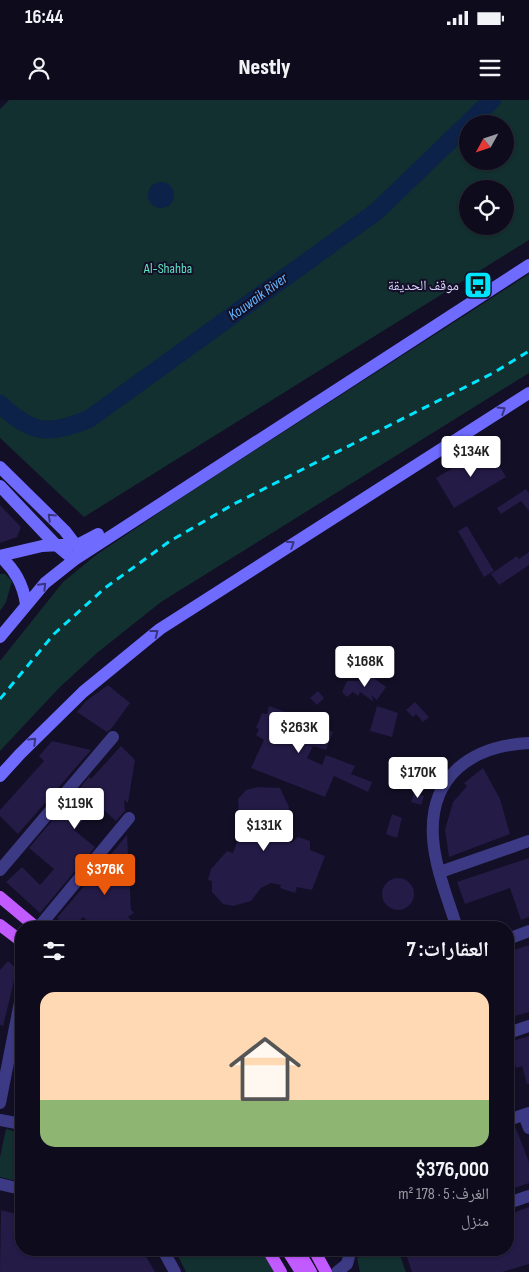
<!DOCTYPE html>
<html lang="ar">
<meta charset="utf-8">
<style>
:root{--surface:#0e0b1c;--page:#171425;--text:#f1f3f6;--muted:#9b9ba3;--line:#2e2b3b;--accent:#ea580c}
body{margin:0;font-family:"Sofia Sans Condensed","Noto Naskh Arabic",sans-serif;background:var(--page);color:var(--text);direction:rtl;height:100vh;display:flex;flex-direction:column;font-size:19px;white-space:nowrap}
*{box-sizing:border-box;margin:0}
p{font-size:16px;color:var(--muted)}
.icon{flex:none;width:28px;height:28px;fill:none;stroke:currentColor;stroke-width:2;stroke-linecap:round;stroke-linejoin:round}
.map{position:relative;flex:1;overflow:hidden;direction:ltr}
.drawer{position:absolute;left:15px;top:821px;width:499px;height:335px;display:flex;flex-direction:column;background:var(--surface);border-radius:20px;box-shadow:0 1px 4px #0004,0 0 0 1px var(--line);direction:rtl}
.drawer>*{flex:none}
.needle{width:32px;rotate:230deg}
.fabs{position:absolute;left:459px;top:15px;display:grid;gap:10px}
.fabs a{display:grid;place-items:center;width:55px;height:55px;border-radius:50%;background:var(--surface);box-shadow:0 1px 4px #0004,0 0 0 1px var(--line);font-size:25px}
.price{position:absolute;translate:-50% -42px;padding:0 11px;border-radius:5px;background:#fff;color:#222;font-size:16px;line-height:32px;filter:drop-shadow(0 1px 2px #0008)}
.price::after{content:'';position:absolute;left:50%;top:30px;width:15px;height:11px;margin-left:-8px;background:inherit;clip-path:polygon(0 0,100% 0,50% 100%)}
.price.on{background:var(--accent);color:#fff}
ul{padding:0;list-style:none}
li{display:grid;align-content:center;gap:10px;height:265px;padding:0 25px}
li span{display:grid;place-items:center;height:155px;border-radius:15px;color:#555}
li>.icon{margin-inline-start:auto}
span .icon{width:90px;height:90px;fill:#fffc;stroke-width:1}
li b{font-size:21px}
h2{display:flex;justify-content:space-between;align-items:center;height:60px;padding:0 25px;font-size:21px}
.status{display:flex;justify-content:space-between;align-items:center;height:35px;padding:0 25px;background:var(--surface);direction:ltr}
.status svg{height:14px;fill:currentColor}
header{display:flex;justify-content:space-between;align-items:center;height:65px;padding:0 25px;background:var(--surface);font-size:22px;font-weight:800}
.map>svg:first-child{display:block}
</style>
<div class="status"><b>16:44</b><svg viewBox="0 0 49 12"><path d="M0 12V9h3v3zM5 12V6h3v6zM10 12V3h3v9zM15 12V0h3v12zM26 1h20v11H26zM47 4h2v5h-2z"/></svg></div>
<header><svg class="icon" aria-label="menu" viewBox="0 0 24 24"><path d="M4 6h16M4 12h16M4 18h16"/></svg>Nestly<svg class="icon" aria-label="person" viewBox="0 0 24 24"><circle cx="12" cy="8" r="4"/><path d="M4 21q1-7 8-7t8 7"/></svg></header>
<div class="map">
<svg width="529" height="1172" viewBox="0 0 529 1172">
<rect width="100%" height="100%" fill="#130f26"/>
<path fill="#12302f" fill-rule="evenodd" d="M9,0h520v140l-445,277 -84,-79v-329zM468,24h37v37h-37zM468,89h37v37h-37z
M529,174v99l-368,229 -64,51 -38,35 -59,63v-90l63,-79 33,-27 85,-57z
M0,474h5l7,7 -6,21 -6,9z
M6,1029l15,4v49l-21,-5v-20z
M175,1150h91l13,22h-93z
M384,1150h14l8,22h-46l-3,-14z"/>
<path fill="#0c2248" d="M148 95a13 13 0 1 1 26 0a13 13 0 1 1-26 0Z"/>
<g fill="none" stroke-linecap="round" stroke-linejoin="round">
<path stroke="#0c2248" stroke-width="18" d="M0,304c33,31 48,31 89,15l288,-208 115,-111"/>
</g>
<path fill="#241b47" d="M488,347l18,30 -52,31 -18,-30z
M526,389l3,4v18l-8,-10 -20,13 -4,-6z
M0,405l21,22 -4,10 -17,6z
M467,426l27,45 -10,6 -26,-46z
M529,452v13l-30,20 -8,-11 26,-18 2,3z
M371,576l15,11 -9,13 -6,-5 3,7 -14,-10 -2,4 -5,-4 -6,5 -5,-5 5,-11h14l3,4z
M108,585l22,18 -19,26 -4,3 -30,-20 9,-11z
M318,591l6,7 -7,7 -7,-7z
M415,602l14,15 -6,5 -7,-8 -3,3 -7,-7z
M269,606l25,9 -1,4 32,12 1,-2 7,3 -7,18 -13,-4 -6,12 15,7 4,-10 29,11 -4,8 21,8 -4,10 -34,-16 -9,21 -74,-29 13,-28 -8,-5 3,-6 -3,-1 6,-15 5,1z
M377,606l21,7 -6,24 -22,-6z
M52,641l39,9 -73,84 -18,-18v-6l44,-49 -5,-5z
M121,646l14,14 -7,43 -4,-3 1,11 -9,10 -26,-23 -3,18 -13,14 21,17 -55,66 -34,-31 16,-15 18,18 14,-16 -25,-21 60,-71 2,2z
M483,668l17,31 10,35 -61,23 -4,-27 8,-28 14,-16 -3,-3z
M258,687l22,1 9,19 -1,11 -6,8 9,17 7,-6 12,4v9l15,6 -13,34 -15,-3 -2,6 -15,-5 1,-3 -10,-2 -10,5 -10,13 -18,5 -10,-2 -11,-12v-11l-4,-1 3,-11 16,-18 6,2 10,-27 -6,-2 2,-6 -1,-19 8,-9z
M414,693l10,3 -3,9 -10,-3z
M392,714l10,4 -5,20 -11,-4z
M127,735l4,75 3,3 -6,4 12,11h-45l-12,-11 -10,11h-6l-10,-10z
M529,758v59l-8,3 -11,-32 -45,16 -8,-22z
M382 794a16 16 0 1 1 32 0a16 16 0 1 1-32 0Z
M529,845v67l-21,6v-66z
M8,861l9,8 -14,57 -3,-1v-55z
M529,936v48h-2l-5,-18 -6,2 -7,-26z
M515,1026l14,36v21l-21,7v-62z
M529,1107v57l-27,8h-90l-6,-18 13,-4h89v-35z
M1,1110l20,5v35h114l12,8 8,14h-155z"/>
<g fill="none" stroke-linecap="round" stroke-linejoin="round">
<path stroke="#3d3a85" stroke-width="12" d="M0,770l113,-133
M440,772l89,-31
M38,828l91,-110
M457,828c-9,-29 -22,-60 -24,-90 -4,-62 38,-92 96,-95
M508,933l21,-7
M0,1003l21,-106
M524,1015l5,13
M0,1020l21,4
M508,1020l21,-7
M0,1084l21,5
M508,1103l21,-7
M163,1150l12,22"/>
<path stroke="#3d3a85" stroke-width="12" d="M508,839l21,-8
M337,1172l10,-8 3,-11"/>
<path stroke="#6f6bff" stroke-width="12" d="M0,367l65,64 13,17
M0,386l55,58 19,16
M0,456l42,-10 37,-2 19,-10
M0,456c15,14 23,28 26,48
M0,537l45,-54 29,-23 455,-295
M0,676l20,-22 63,-62 77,-63 369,-236"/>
<path stroke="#c25bff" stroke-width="12" d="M0,797l37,31
M0,825l21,16
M268,1150l13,22
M287,1150l14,22
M298,1150l13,22
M314,1150l12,22"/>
<path stroke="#00e5ff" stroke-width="3" stroke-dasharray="8 6" stroke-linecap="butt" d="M0,599l54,-65 51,-46 65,-47 64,-37 261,-132 34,-21"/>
</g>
<defs><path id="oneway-chevron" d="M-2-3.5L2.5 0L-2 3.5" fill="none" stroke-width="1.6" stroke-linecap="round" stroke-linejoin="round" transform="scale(1.25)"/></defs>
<g stroke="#38347d">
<use href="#oneway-chevron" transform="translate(502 310) rotate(-32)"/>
<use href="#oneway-chevron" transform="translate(51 417) rotate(-136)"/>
<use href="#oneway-chevron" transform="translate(291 444) rotate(-33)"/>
<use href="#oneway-chevron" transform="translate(43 486) rotate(-46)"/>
<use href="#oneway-chevron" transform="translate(155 533) rotate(-38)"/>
<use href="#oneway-chevron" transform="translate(33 641) rotate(-44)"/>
</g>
<defs>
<symbol id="bus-square" viewBox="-11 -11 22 22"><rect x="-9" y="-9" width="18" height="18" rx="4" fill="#00e5ff" stroke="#130f26"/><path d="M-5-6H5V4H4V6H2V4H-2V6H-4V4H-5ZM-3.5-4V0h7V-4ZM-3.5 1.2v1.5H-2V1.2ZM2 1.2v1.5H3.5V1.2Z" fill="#111"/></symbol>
</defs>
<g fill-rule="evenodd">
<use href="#bus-square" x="462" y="169" width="32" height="32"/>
</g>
<g text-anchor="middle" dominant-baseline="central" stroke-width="4" stroke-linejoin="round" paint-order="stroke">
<g font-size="14" fill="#5fe0c0" stroke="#130f26">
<text x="168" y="168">Al-Shahba</text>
</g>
<g font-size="14" fill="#d9d4ff" stroke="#130f26" text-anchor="end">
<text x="459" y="185">موقف الحديقة</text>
</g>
<g font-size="15" font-style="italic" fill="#62b6ff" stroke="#130f26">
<text transform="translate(258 197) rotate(-36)">Kouwaik River</text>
</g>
</g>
</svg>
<div class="fabs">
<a><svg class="needle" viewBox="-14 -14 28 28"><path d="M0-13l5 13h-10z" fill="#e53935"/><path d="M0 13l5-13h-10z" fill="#9b9ba3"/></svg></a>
<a><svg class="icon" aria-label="locate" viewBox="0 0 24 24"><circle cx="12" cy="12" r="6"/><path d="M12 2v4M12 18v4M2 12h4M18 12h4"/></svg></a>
</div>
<b class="price" style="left:471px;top:378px">$134K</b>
<b class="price" style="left:365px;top:588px">$168K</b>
<b class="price" style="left:299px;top:654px">$263K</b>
<b class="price" style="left:418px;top:699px">$170K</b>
<b class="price" style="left:75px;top:730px">$119K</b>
<b class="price" style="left:264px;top:752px">$131K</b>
<b class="price on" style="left:105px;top:796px">$376K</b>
<section class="drawer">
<h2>العقارات: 7<svg class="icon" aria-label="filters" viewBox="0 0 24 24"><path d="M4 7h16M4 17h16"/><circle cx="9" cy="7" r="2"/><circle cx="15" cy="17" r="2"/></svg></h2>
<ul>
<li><span style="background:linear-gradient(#ffd9b3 70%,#8fb573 0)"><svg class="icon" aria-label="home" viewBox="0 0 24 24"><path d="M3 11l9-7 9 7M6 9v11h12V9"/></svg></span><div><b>$376,000</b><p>الغرف: 5 · 178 m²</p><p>منزل</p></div></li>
</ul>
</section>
</div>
